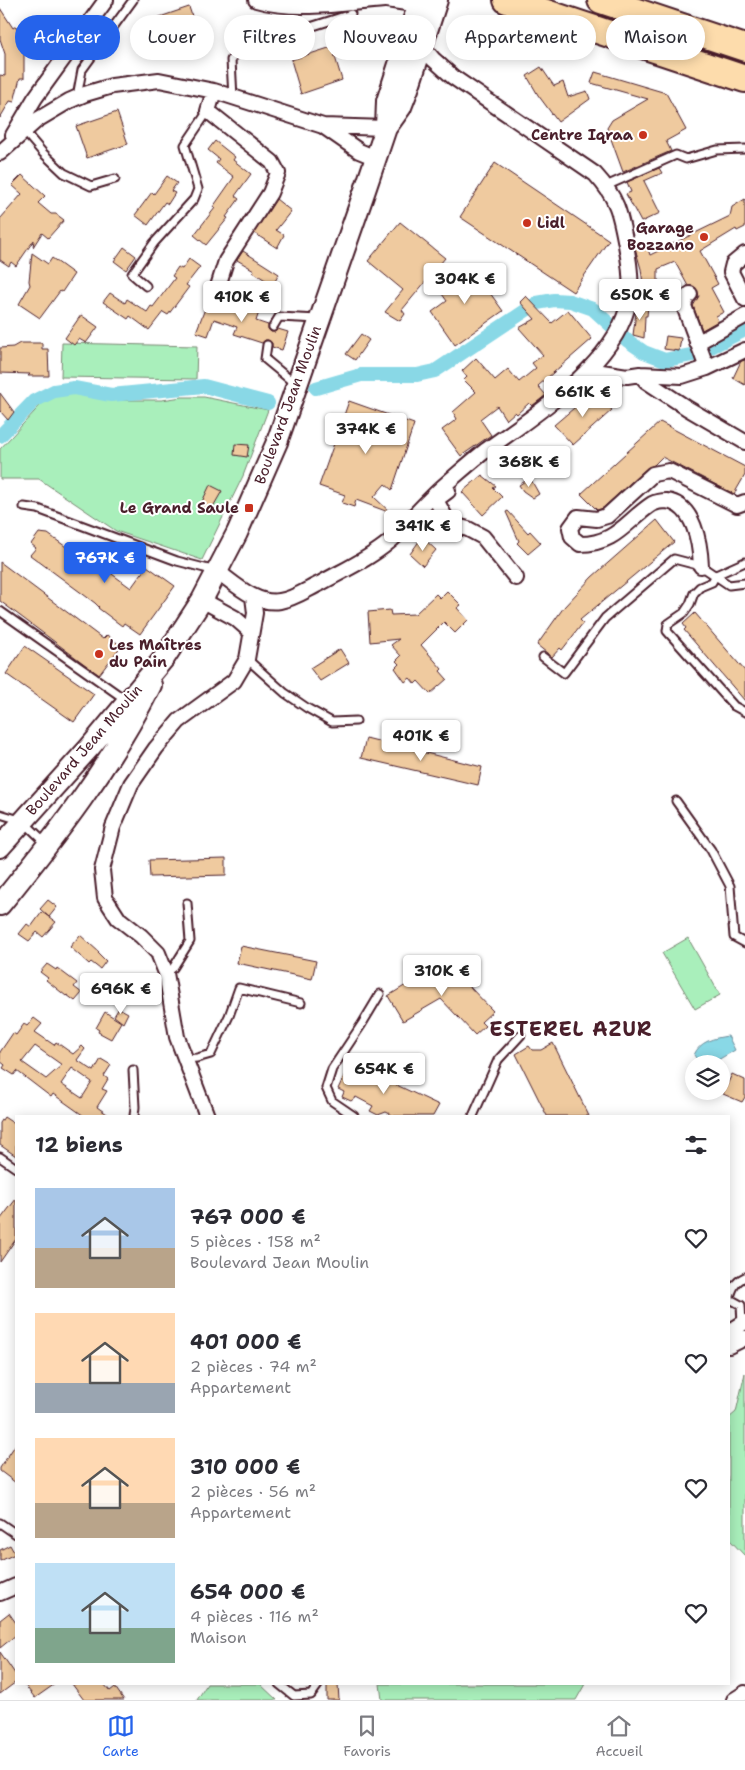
<!DOCTYPE html>
<html lang="fr">
<meta charset="utf-8">
<style>
:root{--surface:#fff;--page:#f7f7f7;--text:#2b2b33;--muted:#7c7c81;--line:#e1e1e2;--accent:#2563eb}
body{margin:0;font-family:"Shantell Sans",sans-serif;background:var(--page);color:var(--text);height:100vh;display:flex;flex-direction:column;font-size:19px;white-space:nowrap}
*{box-sizing:border-box;margin:0}
p{font-size:16px;color:var(--muted)}
.icon{flex:none;width:28px;height:28px;fill:none;stroke:currentColor;stroke-width:2;stroke-linecap:round;stroke-linejoin:round}
.map{position:relative;flex:1;overflow:hidden}
.details{position:absolute;left:15px;top:1115px;width:715px;height:570px;display:flex;flex-direction:column;background:var(--surface);border-radius:0px;box-shadow:0 2px 12px #0003}
.details>*{flex:none}
.hud{position:absolute;left:15px;top:15px;width:715px;height:45px;display:flex;gap:10px}
.controls{position:absolute;left:685px;top:1055px;display:grid;gap:10px}
.controls a{display:grid;place-items:center;width:45px;height:45px;border-radius:50%;background:var(--surface);box-shadow:0 2px 12px #0003;font-size:25px}
.price{position:absolute;translate:-50% -42px;padding:0 11px;border-radius:5px;background:#fff;color:#222;font-size:16px;line-height:32px;filter:drop-shadow(0 1px 2px #0008)}
.price::after{content:'';position:absolute;left:50%;top:30px;width:15px;height:11px;margin-left:-8px;background:inherit;clip-path:polygon(0 0,100% 0,50% 100%)}
.price.current{background:var(--accent);color:#fff}
ul{padding:0;list-style:none}
li{display:flex;align-items:center;gap:15px;height:125px;padding:0 20px}
li span{display:grid;place-items:center;flex:none;width:140px;height:100px;border-radius:0px;color:#555}
li>.icon{margin-inline-start:auto}
span .icon{width:60px;height:60px;fill:#fffc;stroke-width:1}
li b{font-size:21px}
h2{display:flex;justify-content:space-between;align-items:center;height:60px;padding:0 20px;font-size:21px}
.pill{padding:0 18px;border-radius:22px;background:var(--surface);box-shadow:0 2px 12px #0003;font-size:18px;line-height:45px}
.pill.current{background:var(--accent);color:#fff}
.tab-bar{display:flex;justify-content:space-around;align-items:center;height:70px;border-top:1px solid var(--line);background:var(--surface);font-size:14px;color:var(--muted)}
.tab-bar a{display:grid;justify-items:center;gap:2px}
.tab-bar .current{color:var(--accent)}
.map>svg:first-child{display:block}
</style>
<div class="map">
<svg width="745" height="1700" viewBox="0 0 745 1700">
<rect width="100%" height="100%" fill="#fff"/>
<filter id="ink" filterUnits="userSpaceOnUse"><feTurbulence type="fractalNoise" baseFrequency=".02" numOctaves="2"/><feDisplacementMap in="SourceGraphic" scale="10" xChannelSelector="R" yChannelSelector="G"/><feConvolveMatrix kernelMatrix="1 2 1 2 8 2 1 2 1" color-interpolation-filters="sRGB"/></filter>
<g filter="url(#ink)">
<path fill="#a9efbb" stroke="#7a8773" d="M62,343l135,3 -1,33 -135,-2z
M58,393h17l36,7h51l20,-3h22l64,13 -25,66 -41,84 -86,-29 -77,-52h-39v-30l46,-50z
M688,938l32,57 -25,14 -33,-56z
M745,1373v183l-16,-17v-121l7,-6z
M207,1684h53l17,16h-80z
M380,1684h205l-9,16h-194z"/>
<path fill="#89d8e6" stroke="#708e9b" d="M728,1036l7,14 -24,14h-11l-6,-9c6,-14 20,-17 34,-19z"/>
<g fill="none" stroke-linecap="round" stroke-linejoin="round">
<path stroke="#89d8e6" stroke-width="14" d="M316,388l45,-13h56l18,-4 102,-68 17,-3 16,1 23,8 35,32 16,11 21,8 32,-6 48,-24
M0,436l34,-35 20,-10 20,-3 37,7 93,-9 64,17"/>
</g>
<path fill="#efca9f" stroke="#4a1f2b" fill-rule="evenodd" d="M189,7l11,33 -41,14 -11,-33z
M0,8l13,20 3,-2 8,25v27h-4l-6,24 -4,-1 -10,17v-43l5,1v-22l-5,-15z
M332,47l10,33 -41,14 -10,-34z
M541,67l13,19 9,-4 5,15 19,-6 3,8 -32,23 -20,-27 -11,-19z
M595,72l71,21 20,37 -20,11 5,10 -48,21 -16,-44 5,-8 36,-21 -57,-16z
M117,112l11,32 -41,14 -11,-32z
M215,141l20,16 -2,3 18,14 -16,22 4,3 -13,18 2,1 -22,27 -12,-10 21,-27 -2,-1 21,-30 -18,-14 3,-4 -11,-9z
M495,163l114,77 -36,52 -113,-75z
M659,168l3,5 -18,8 16,32 -19,9 -15,-28 5,-2 -4,-10z
M22,175l23,21 -7,7 13,11h5l8,6 -16,18 -6,-5 -9,14 1,-7 -18,26 -5,-4 -2,4 -9,-6v-41l22,-25 -10,-9z
M167,176l10,7 -6,8 4,2 -7,11 -3,-2 -17,23 -13,-10 17,-23 2,2z
M276,199l15,12 -15,19 8,5 -7,13 -23,-15z
M745,199v28l-8,4 -1,-2 -36,22 18,33 -7,4 13,24 -8,4 2,5 -16,9 -9,-24 6,-10 -3,-8 -3,-2h-5l-13,-24 -17,7v13l-15,2 -2,-15 -6,-21 11,-5 4,12 80,-39 2,-9z
M400,222l45,36 -43,52 3,4 -5,7 -15,-9 18,-22 -35,-29z
M124,247l12,9 -10,14 -12,-9z
M243,251l36,23 -6,11 -20,-13 1,-2 -17,-10z
M32,253l16,11 4,-6 22,16 -12,18 -2,-1 -20,27 -21,-14 11,-19 -1,-4z
M189,259l11,8 -14,18 3,2 -21,28 -5,-3 -14,18 -19,-14 -2,3 -25,-17 7,-9 15,10 2,-4 20,13 4,-6 2,1 22,-29 -3,-2 6,-9 4,2z
M469,264l34,47 -48,34 -23,-33 15,-11 -10,-14z
M526,296l26,27 16,-13 24,29 -54,47 8,9 -14,11 -3,-3 -12,11 -2,-2 -9,8 -9,-14 -17,13 11,16 -30,21 -19,-26 15,-11 -4,-7 23,-20 -12,-12 3,-3 -5,-6 14,-13 19,22 13,-11 11,13 17,-14 -4,-5 11,-8 -24,-27 16,-9 -15,-17z
M247,297l15,6 -6,18 12,4v4l3,3h4l3,-3 10,3 -6,18 -10,-3v-4l-4,-3h-3l-3,3 -28,-9 3,-7 -23,-8 -6,17 -12,-4 12,-31 5,3 7,-1 23,8z
M637,305l11,1 -1,10h-2l-1,22 -11,-3z
M81,315l17,12 -12,16 -7,-4 -5,6 -9,-7z
M361,334l8,6 -14,20 -9,-6z
M666,336l15,2 -2,13 -15,-2z
M20,343h22v6h6l1,27h-21l2,-2 -30,-1v-25l13,-1z
M745,360v25l-12,-7 8,-17z
M594,391l18,19 -39,35 -19,-20z
M0,393l14,19 -6,8 -8,-9z
M349,401l65,23 -22,66 -7,-6 -11,13 17,16 -35,-13 -2,7 -12,-4 3,-8 -26,-9z
M660,422l85,45v8l-11,19 -72,-37 -8,8 -7,3 -44,40 -6,2 -16,-16z
M235,444l14,1 -2,12 -13,-2z
M482,475l14,11 -3,2 9,9 -19,18 -21,-23z
M530,478l9,16 -6,4 -10,-7 -4,-6z
M210,485l12,6 -12,21 -10,-6z
M508,511l20,22 2,-2 11,12 -13,11 -11,-11 2,-2 -13,-29z
M657,520l17,22 -94,78 3,3 -21,27 -2,-2 -8,9 -15,-12 27,-38 28,-30z
M39,533l9,1 35,25 3,-4 45,33 16,-22 28,20 -35,48 -16,-11 -2,3 -24,-18 1,-1 -4,-4 -65,-48 6,-7 -5,-4z
M422,537l14,13 -13,16 -13,-12z
M0,562l103,77 4,-4 14,11 -22,29 -99,-74z
M447,591l14,14 -4,3 11,12 -13,13 -11,-11 -23,23 21,24 -2,2 7,8 -17,15 -12,-13 -3,3 -5,-6 -5,4 -10,-14 4,-4 -3,-3 5,-5 -10,-11 8,-6 -29,3 -2,-30 22,-2 1,5 24,-1 21,-20 4,4z
M695,613l50,58v30l-61,-71 2,-2 -3,-4z
M25,646l69,48 -20,28 -68,-48z
M340,649l9,14 -29,18 -10,-13z
M366,738l116,29 -4,18 -117,-27z
M226,858v17l-76,2 -1,-17z
M48,900l9,7 -8,10 -9,-8z
M42,912l14,10 -13,15 -6,-5 -8,9 -10,-7 8,-10 4,3z
M80,935l19,17 -1,1 8,8 -6,8 -9,-7 -2,2 -19,-17z
M241,946l75,15 -4,18 -75,-16z
M442,958l51,53 -12,11 4,4 -10,9 -34,-36 -38,22 -15,-25 36,-22z
M47,964l9,6 1,-2 20,15 -3,4 8,6 -7,8 -8,-6 -1,1 -20,-16 2,-2 -8,-6z
M119,1008l9,5 -5,10 -9,-7z
M105,1012l16,10 -10,17 -13,-7 1,-2 -3,-2z
M34,1018l8,6 -7,8 19,13 2,-3 17,12 9,-8 3,3 -8,11 17,11 7,-12 10,6 -7,11 4,3 -6,10 5,2 -10,16 13,9h-26l-31,-22 -2,3 -34,-26 -3,4 -11,-7 2,-3 -5,-4v-9l13,-19 3,2 8,-11 3,2zM35,1046l27,19 -16,14 -24,-17zM72,1068l20,14 -10,16 -21,-14z
M553,1043l36,73h-42l-31,-62 13,-8 3,4h9z
M350,1063l89,42 -6,11h-39l-8,-4 -8,3 -8,-4 3,-5 -17,-9 -5,4 -9,-4 2,-5 -6,-3z
M732,1074l13,6v17l-3,5 -19,-8z
M4,1117l12,8v31l-16,-11v-22z
M16,1199v40l-16,23v-42z
M16,1444v39l-16,-12v-3z
M10,1545l5,9 -15,7v-11z
M9,1613l7,10v12l-16,13v-28z
M0,1652l16,23v7l-16,12z
M24,1684h31l-20,14z
M72,1684h32l6,7 5,-4 9,13h-40z
M327,1684h11l1,16h-12z"/>
<g fill="none" stroke-linecap="round" stroke-linejoin="round">
<defs>
<path id="lane" d="M77,97l5,-27 51,-70
M233,98l-2,-38 7,-10 113,-36
M24,131l19,22 21,20 27,13 24,-7
M606,186l70,-31 10,4 31,-9 28,-1
M146,286l-14,-12 22,-31 40,-44 4,-10 -13,-44 23,-34
M273,327l6,-10 39,2
M267,345l-2,14 29,24
M24,507l14,2 139,52 39,10
M745,562l-29,13 -4,7 -12,5 -6,6 -4,11 -6,9 -16,11 -1,7 67,75 11,6
M0,611l126,89
M543,657l21,16 41,-55 69,-59 27,7 28,19 16,-2
M247,659l38,34 22,15 25,14 24,-1
M676,801l35,49 19,36 4,51 11,6
M0,814l23,7 23,22
M166,973l7,-5 17,-27 -3,-38
M185,1059l12,-1 14,-4 18,-38 10,-28 62,15
M133,1070l2,37 -1,9
M354,1116l-22,-15 -6,-13 6,-19 30,-45 18,-30
M473,1116l25,-56 23,-25
M0,1157l16,11
M730,1299l11,6 1,19
M729,1300c3,-10 5,-18 16,-23
M0,1523l16,11
M279,1684l15,12 17,-1 8,-11"/>
<path id="street" d="M256,0c40,12 86,3 128,0
M387,0l32,5
M214,91l-6,20 64,51 6,11 -8,20 -44,68 -11,35
M323,126l36,25 17,7
M13,135l22,-37 71,-98
M0,153l37,-33 32,-19 16,-7 27,-8 47,-6 55,11 109,35 63,2
M745,254l-12,10 -2,8 14,27
M690,294l-4,4 -2,8 23,62
M697,343l48,-27
M589,370l38,6 13,-2 42,2 25,-8 38,-18
M640,374l6,7 41,27 58,34
M448,491l-12,9 13,24 19,5 15,8 33,41
M701,566c-1,-23 -7,-62 -35,-65 -5,0 -10,1 -14,3 -26,17 -36,40 -72,40l-8,-7 -2,-9 8,-11 19,2 10,-3 46,-42 16,-3 68,34 8,-3
M217,571c18,13 39,34 63,30 14,-2 28,-12 41,-18 23,-13 48,-24 68,-41 7,-5 13,-13 18,-19 13,-14 26,-28 40,-40 13,-11 25,-22 38,-32 48,-35 125,-83 142,-142 6,-21 3,-43 -1,-64 -6,-32 -8,-46 -31,-71l-142,-97 -20,-18 -14,-17
M202,600l33,18 16,14
M207,1116l-30,-79 -11,-64 -8,-20 -17,-17 -23,-18 -13,-20 -3,-28 11,-43 18,-43 25,-36 23,-27 55,-40 13,-22 8,-46 -2,-16
M729,1332l16,-10
M729,1346l16,-8
M0,1593l16,-7
M734,1700l11,-7"/>
<path id="secondary" d="M386,128l15,-21 7,-18 29,-89
M0,847l90,-100 75,-90 37,-57 35,-67 40,-91 88,-252 21,-62 1,-27 33,-101
M0,905c56,-69 111,-140 151,-220"/>
<path id="highway" d="M507,0l238,79
M601,0l144,48"/>
</defs>
<use href="#lane" stroke="#4a1f2b" stroke-width="11"/>
<use href="#street" stroke="#4a1f2b" stroke-width="18"/>
<use href="#secondary" stroke="#4a1f2b" stroke-width="24"/>
<use href="#highway" stroke="#4a1f2b" stroke-width="30"/>
<use href="#lane" stroke="#fff" stroke-width="7"/>
<use href="#street" stroke="#fff" stroke-width="14"/>
<use href="#secondary" stroke="#fff" stroke-width="20"/>
<use href="#highway" stroke="#fddcac" stroke-width="26"/>
</g>
</g>
<g fill="#c8321e" stroke="#fff" stroke-width="2">
<circle cx="643" cy="135" r="5"/>
<circle cx="527" cy="223" r="5"/>
<circle cx="704" cy="237" r="5"/>
<rect x="244" y="503" width="10" height="10" rx="2.5"/>
<circle cx="99" cy="654" r="5"/>
</g>
<g text-anchor="middle" dominant-baseline="central" stroke-width="4" stroke-linejoin="round" paint-order="stroke">
<g font-size="15" font-weight="bold" fill="#4a1f2b" stroke="#fff" text-anchor="end">
<text x="633" y="135">Centre Iqraa</text>
<text x="537" y="223" text-anchor="start">Lidl</text>
<text x="694" y="228">Garage<tspan x="694" dy="17">Bozzano</tspan></text>
<text x="239" y="508">Le Grand Saule</text>
<text x="109" y="645" text-anchor="start">Les Maîtres<tspan x="109" dy="17">du Pain</tspan></text>
</g>
<g font-size="15" fill="#4a1f2b" stroke="#fff">
<text transform="translate(288 405) rotate(-70)">Boulevard Jean Moulin</text>
<text transform="translate(84 750) rotate(-49)">Boulevard Jean Moulin</text>
</g>
<g font-size="20" font-weight="bold" letter-spacing="1" fill="#4a1f2b" stroke="#fff">
<text x="571" y="1029">ESTEREL AZUR</text>
</g>
</g>
</svg>
<div class="controls">
<a><svg class="icon" aria-label="layers" viewBox="0 0 24 24"><path d="M12 4l9 5-9 5-9-5zM3 14l9 5 9-5"/></svg></a>
</div>
<b class="price" style="left:465px;top:305px">304K €</b>
<b class="price" style="left:640px;top:321px">650K €</b>
<b class="price" style="left:242px;top:323px">410K €</b>
<b class="price" style="left:583px;top:418px">661K €</b>
<b class="price" style="left:366px;top:455px">374K €</b>
<b class="price" style="left:529px;top:488px">368K €</b>
<b class="price" style="left:423px;top:552px">341K €</b>
<b class="price current" style="left:105px;top:584px">767K €</b>
<b class="price" style="left:421px;top:762px">401K €</b>
<b class="price" style="left:442px;top:997px">310K €</b>
<b class="price" style="left:121px;top:1015px">696K €</b>
<b class="price" style="left:384px;top:1095px">654K €</b>
<div class="hud">
<a class="pill current">Acheter</a>
<a class="pill">Louer</a>
<a class="pill">Filtres</a>
<a class="pill">Nouveau</a>
<a class="pill">Appartement</a>
<a class="pill">Maison</a>
</div>
<section class="details">
<h2>12 biens<svg class="icon" aria-label="filters" viewBox="0 0 24 24"><path d="M4 7h16M4 17h16"/><circle cx="9" cy="7" r="2"/><circle cx="15" cy="17" r="2"/></svg></h2>
<ul>
<li><span style="background:linear-gradient(#a9c7e8 60%,#b9a48a 0)"><svg class="icon" aria-label="home" viewBox="0 0 24 24"><path d="M3 11l9-7 9 7M6 9v11h12V9"/></svg></span><div><b>767 000 €</b><p>5 pièces · 158 m²</p><p>Boulevard Jean Moulin</p></div><svg class="icon" aria-label="heart" viewBox="0 0 24 24"><path d="M12 20l-8-8c-3-5 5-10 8-4 3-6 11-1 8 4z"/></svg></li>
<li><span style="background:linear-gradient(#ffd9b3 70%,#9aa5b1 0)"><svg class="icon" aria-label="home" viewBox="0 0 24 24"><path d="M3 11l9-7 9 7M6 9v11h12V9"/></svg></span><div><b>401 000 €</b><p>2 pièces · 74 m²</p><p>Appartement</p></div><svg class="icon" aria-label="heart" viewBox="0 0 24 24"><path d="M12 20l-8-8c-3-5 5-10 8-4 3-6 11-1 8 4z"/></svg></li>
<li><span style="background:linear-gradient(#ffd9b3 65%,#b9a48a 0)"><svg class="icon" aria-label="home" viewBox="0 0 24 24"><path d="M3 11l9-7 9 7M6 9v11h12V9"/></svg></span><div><b>310 000 €</b><p>2 pièces · 56 m²</p><p>Appartement</p></div><svg class="icon" aria-label="heart" viewBox="0 0 24 24"><path d="M12 20l-8-8c-3-5 5-10 8-4 3-6 11-1 8 4z"/></svg></li>
<li><span style="background:linear-gradient(#bfe0f5 65%,#7fa58c 0)"><svg class="icon" aria-label="home" viewBox="0 0 24 24"><path d="M3 11l9-7 9 7M6 9v11h12V9"/></svg></span><div><b>654 000 €</b><p>4 pièces · 116 m²</p><p>Maison</p></div><svg class="icon" aria-label="heart" viewBox="0 0 24 24"><path d="M12 20l-8-8c-3-5 5-10 8-4 3-6 11-1 8 4z"/></svg></li>
</ul>
</section>
</div>
<nav class="tab-bar">
<a class="current"><svg class="icon" aria-label="map" viewBox="0 0 24 24"><path d="M3 6l6-2 6 2 6-2v14l-6 2-6-2-6 2zM9 4v14M15 6v14"/></svg>Carte</a>
<a><svg class="icon" aria-label="saved" viewBox="0 0 24 24"><path d="M7 4h10v16l-5-4-5 4z"/></svg>Favoris</a>
<a><svg class="icon" aria-label="home" viewBox="0 0 24 24"><path d="M3 11l9-7 9 7M6 9v11h12V9"/></svg>Accueil</a>
</nav>
